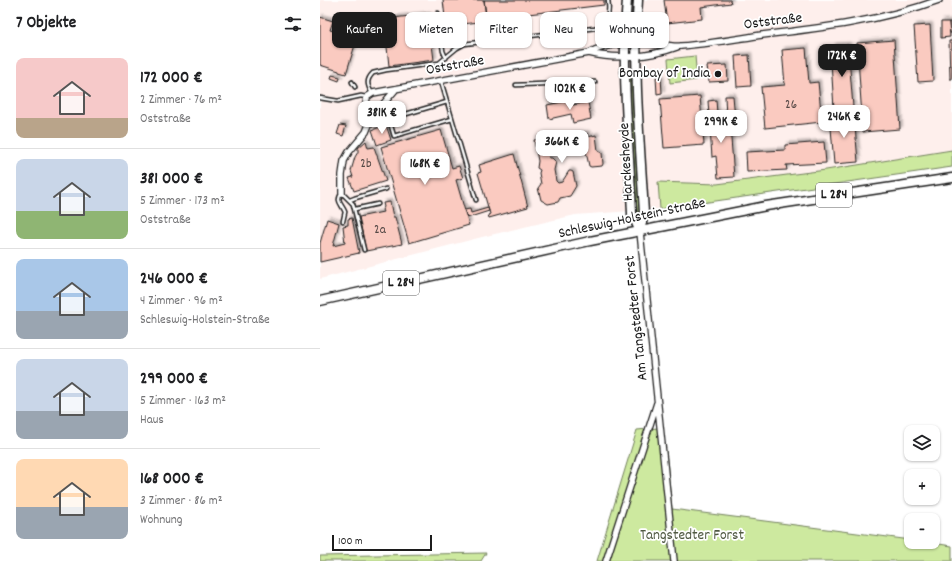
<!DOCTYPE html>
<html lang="de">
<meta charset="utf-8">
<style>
:root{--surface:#fff;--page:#f2f2f2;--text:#202124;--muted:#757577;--line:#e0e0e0;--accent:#1c1c1c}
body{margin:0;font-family:Dekko,sans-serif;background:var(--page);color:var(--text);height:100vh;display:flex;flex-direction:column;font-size:15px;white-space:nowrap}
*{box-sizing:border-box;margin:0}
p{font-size:13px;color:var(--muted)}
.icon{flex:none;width:22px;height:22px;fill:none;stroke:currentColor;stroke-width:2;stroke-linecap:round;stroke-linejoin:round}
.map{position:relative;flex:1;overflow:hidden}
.details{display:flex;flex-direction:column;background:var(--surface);width:320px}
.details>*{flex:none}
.guide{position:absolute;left:12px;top:12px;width:380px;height:36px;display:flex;gap:8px}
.controls{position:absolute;left:584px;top:425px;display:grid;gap:8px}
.controls a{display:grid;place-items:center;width:36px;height:36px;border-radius:8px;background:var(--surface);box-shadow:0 1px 3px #0004;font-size:20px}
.scale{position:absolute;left:12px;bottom:10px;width:100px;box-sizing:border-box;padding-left:4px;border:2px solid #1c1c1c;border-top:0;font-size:11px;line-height:14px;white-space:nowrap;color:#1c1c1c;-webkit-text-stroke:3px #fff;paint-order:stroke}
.price{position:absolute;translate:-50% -34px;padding:0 9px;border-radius:8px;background:#fff;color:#222;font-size:13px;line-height:26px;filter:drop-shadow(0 1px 2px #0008)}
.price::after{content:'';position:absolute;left:50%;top:24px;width:12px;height:9px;margin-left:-6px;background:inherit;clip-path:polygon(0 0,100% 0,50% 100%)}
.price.active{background:var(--accent);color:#fff}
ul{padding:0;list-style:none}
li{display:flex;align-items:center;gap:12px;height:100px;padding:0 16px}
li+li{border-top:1px solid var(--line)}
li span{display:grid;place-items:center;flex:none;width:112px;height:80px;border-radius:8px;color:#555}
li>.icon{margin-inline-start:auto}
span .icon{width:48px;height:48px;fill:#fffc;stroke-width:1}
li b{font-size:17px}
h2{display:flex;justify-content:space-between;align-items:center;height:48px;padding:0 16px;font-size:17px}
.tag{padding:0 14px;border-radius:8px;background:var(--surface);box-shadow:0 1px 3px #0004;font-size:14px;line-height:36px}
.tag.active{background:var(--accent);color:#fff}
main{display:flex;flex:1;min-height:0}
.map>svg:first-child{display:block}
</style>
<main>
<section class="details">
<h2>7 Objekte<svg class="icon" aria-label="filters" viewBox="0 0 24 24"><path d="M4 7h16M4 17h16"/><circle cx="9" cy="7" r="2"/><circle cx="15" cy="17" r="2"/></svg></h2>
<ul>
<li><span style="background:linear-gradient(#f6c9c9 75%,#b9a48a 0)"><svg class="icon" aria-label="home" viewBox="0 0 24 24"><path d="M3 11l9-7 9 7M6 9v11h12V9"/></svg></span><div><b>172 000 €</b><p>2 Zimmer · 76 m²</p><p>Oststraße</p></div></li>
<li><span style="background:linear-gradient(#c9d6e8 65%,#8fb573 0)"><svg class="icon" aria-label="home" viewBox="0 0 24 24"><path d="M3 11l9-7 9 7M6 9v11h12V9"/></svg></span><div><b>381 000 €</b><p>5 Zimmer · 173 m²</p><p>Oststraße</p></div></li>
<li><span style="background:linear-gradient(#a9c7e8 65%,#9aa5b1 0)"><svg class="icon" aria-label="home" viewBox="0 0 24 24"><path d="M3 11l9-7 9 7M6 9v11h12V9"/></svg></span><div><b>246 000 €</b><p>4 Zimmer · 96 m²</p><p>Schleswig-Holstein-Straße</p></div></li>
<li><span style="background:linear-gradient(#c9d6e8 65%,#9aa5b1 0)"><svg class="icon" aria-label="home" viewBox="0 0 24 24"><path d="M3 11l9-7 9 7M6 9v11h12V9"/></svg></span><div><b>299 000 €</b><p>5 Zimmer · 163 m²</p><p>Haus</p></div></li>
<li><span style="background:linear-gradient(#ffd9b3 60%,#9aa5b1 0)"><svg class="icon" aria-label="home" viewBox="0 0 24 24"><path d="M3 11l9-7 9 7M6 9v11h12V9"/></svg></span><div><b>168 000 €</b><p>3 Zimmer · 86 m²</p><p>Wohnung</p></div></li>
</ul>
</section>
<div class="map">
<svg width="632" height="561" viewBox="0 0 632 561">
<defs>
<filter id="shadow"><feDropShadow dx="2.5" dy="-2.5" stdDeviation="1" flood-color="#0004"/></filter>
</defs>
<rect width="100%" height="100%" fill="#fff"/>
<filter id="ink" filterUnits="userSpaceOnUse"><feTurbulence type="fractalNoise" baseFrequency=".025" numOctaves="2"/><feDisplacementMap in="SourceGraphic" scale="8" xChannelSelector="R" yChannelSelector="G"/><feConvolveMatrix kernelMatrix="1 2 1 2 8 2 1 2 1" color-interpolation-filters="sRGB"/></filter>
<g filter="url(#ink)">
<path fill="#feefec" d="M0,0h632v150l-126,20 -109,14 -58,-2 1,27 -85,6 -93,22 -162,42z"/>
<path fill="#cde99f" stroke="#74825e" d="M375,56l2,24 -27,3 -2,-24z
M308,73h3l10,139h-4c-2,-47 -7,-93 -9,-139z
M632,150v17l-292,42 -2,-27 59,2 109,-14z
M338,428l8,23 6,58 239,31v2h15l26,4v15h-355l40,-131z
M166,553l-5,8h-161v-5z"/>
<path fill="#facac0" stroke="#1c1c1c" filter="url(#shadow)" d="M123,0h41l3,21 -41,5z
M164,0h120v5l-118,14z
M344,0h66l1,3 -30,4 1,12 -35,4z
M108,14l6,46 -45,6 -5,-47z
M0,17l13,4 -3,9 20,6 2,-6 7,2 -13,42 -7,-2v-1l-19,-6z
M621,22h8l1,15 -9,1z
M629,22h3v11h-2z
M610,25l3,56 -15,1 -4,-56z
M574,40l6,89 -37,3 -6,-89z
M629,41h3v38h-2z
M528,45l5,62 -19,2 -3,-48h3l-1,-15z
M486,48l3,35 9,-1 4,40 -57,6 -4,-41 24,-2 -3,-35z
M429,55l2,31 -14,1 -2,-31z
M407,65l1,16 -19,1 -2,-16z
M12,75l8,2 -1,4 -8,-3z
M336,77h5l1,16 -5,1z
M380,96l4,49 -40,3 -4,-49z
M405,96h8l2,22h-9z
M252,100l1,5 15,-3 3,17 -18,4 -2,-9 -22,5 -2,-14z
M396,100l2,27 12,-1 4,51 -16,1 -2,-22 -4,1 -4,-56z
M534,114l4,48 -24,2 -4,-48z
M20,125l6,1 -3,10 -6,-2z
M66,125l5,15 -14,5 -5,-15z
M121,130l11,38 7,-2 4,12 -7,2 13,45 -60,18 -28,-96z
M267,133l1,4 8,-2 2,16 4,2 1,11 -1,2 -11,1 -2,-1 -4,-19 -37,7 1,4h3l4,4 -2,8 2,11 2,2 4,-1 7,-11h2l2,1 3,14 -6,10 -10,2 -2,4 -10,2 -7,-4 -3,-12 3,-4 -2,-11 1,-3 -3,-2 1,-7 -4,-21 18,-4v2z
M46,141l2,7 6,-1 12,34 -32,10 -5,-13 4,-1 -2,-6 4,-14 3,-5v-4z
M504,142l2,21 -40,2 1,5 -40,2 -1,-20 39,-2v-5z
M194,154l14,53 -39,11 -1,-3 2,-1 -12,-41 3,-1 -2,-7z
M70,202l3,15h2l7,27 -36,7 -7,-34 24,-5 -1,-2 2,-3 -1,-4z
M168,208l1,3 -22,7 -3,-8 6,-1 1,4z
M32,218l7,35 -39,9v-19l7,-24 12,4 -6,23 12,-3 -2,-17 5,-1v-6z"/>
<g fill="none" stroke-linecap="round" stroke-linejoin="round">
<defs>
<path id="service" d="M118,13l5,38 3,7
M121,81l35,119
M32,82l3,5
M196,85l79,-3
M52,93c-5,-8 -6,-13 1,-20l13,-3 53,-7 18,-15 7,-4 131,-16c13,-6 15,-14 13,-28
M0,98l18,3 23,-5 5,1
M127,102l-58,17 5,17 58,-17
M62,107l7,12
M30,200l5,-2 31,-9
M35,209l23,-5
M23,221l2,-9c-3,-8 -10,-11 -3,-19l11,11 11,46"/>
<path id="minor" d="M269,53c28,7 61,4 88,-6
M76,89l-17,20h-8l-5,-5 1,-7 6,-4 216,-40c21,-12 50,-10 74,-8 6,0 12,2 18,1 27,-2 54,-7 81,-11 61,-7 119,-14 177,-35
M22,193v-18l2,-14 5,-9 17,-20 9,-22
M320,232l34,329
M286,561l51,-158"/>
<path id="secondary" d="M307,0c-6,71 2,143 5,214l8,18
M318,0c-5,71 2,142 6,213l-4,19"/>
<path id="primary" d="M0,301l270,-60 126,-25 50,-10 186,-28"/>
</defs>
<use href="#service" stroke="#1c1c1c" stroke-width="5.5"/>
<use href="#minor" stroke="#1c1c1c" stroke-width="8"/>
<use href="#secondary" stroke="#1c1c1c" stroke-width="11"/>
<use href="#primary" stroke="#1c1c1c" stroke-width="11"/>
<use href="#service" stroke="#fff" stroke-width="2.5"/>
<use href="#minor" stroke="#fff" stroke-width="5.5"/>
<use href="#secondary" stroke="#fff" stroke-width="8"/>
<use href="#primary" stroke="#fff" stroke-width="8"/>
</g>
</g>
<circle fill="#1c1c1c" stroke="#fff" stroke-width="1.5" cx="398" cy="74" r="4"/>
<g text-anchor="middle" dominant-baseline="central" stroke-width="3.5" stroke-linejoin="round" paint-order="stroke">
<g font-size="13" fill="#544845">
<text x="471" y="105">26</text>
<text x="46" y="164">2b</text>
<text x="60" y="230">2a</text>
</g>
<g fill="#fff" stroke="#606060" stroke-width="1">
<rect x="496" y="183" width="36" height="24" rx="3"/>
<rect x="63" y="271" width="36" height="24" rx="3"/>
</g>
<g font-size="14" font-weight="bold" fill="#1c1c1c">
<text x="514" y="195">L 284</text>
<text x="81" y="283">L 284</text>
</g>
<g font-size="15" fill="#1c1c1c" stroke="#fff">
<text transform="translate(453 22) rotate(-7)">Oststraße</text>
<text transform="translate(135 66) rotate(-10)">Oststraße</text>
<text transform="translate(307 162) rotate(-93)">Harckesheyde</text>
<text transform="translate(312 219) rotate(-12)">Schleswig-Holstein-Straße</text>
<text transform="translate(317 318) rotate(-96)">Am Tangstedter Forst</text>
</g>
<g font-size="15" fill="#1c1c1c" stroke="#fff" text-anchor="end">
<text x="390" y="74">Bombay of India</text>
</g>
<g font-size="15" fill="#515a43" stroke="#fff">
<text x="372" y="536">Tangstedter Forst</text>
</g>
</g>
</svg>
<div class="controls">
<a><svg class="icon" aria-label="layers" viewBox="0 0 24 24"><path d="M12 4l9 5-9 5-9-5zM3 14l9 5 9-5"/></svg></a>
<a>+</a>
<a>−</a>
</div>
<div class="scale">100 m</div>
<b class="price active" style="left:522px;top:78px">172K €</b>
<b class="price" style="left:250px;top:111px">102K €</b>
<b class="price" style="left:62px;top:135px">381K €</b>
<b class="price" style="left:524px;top:139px">246K €</b>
<b class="price" style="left:401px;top:144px">299K €</b>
<b class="price" style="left:242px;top:164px">366K €</b>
<b class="price" style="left:105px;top:186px">168K €</b>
<div class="guide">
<a class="tag active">Kaufen</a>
<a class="tag">Mieten</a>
<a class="tag">Filter</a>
<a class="tag">Neu</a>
<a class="tag">Wohnung</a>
</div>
</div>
</main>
